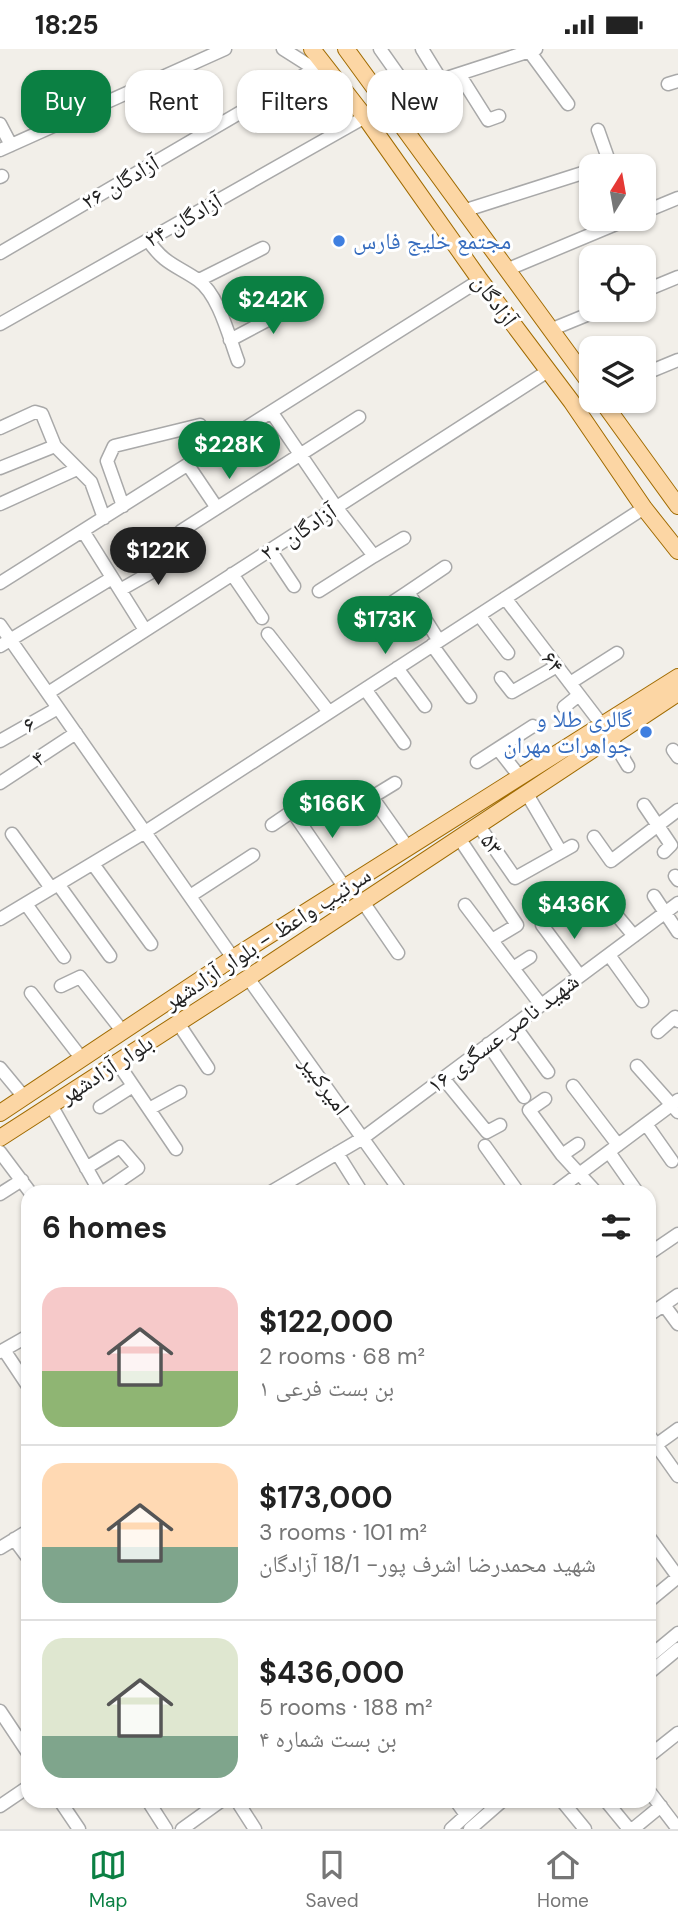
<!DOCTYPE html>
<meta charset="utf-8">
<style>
:root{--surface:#fff;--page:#f6f6f6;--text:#222;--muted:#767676;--line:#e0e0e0;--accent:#0b8043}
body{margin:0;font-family:"DM Sans","Noto Naskh Arabic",sans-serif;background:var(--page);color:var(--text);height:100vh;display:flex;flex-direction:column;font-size:26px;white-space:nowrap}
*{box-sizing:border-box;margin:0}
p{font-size:23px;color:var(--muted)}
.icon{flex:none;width:38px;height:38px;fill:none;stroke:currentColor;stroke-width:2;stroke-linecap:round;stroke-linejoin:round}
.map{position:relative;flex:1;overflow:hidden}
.panel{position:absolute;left:21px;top:1136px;width:635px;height:623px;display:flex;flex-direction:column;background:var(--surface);border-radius:21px;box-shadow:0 2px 5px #0004}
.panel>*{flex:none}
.banner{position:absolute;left:21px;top:21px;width:637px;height:63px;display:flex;gap:14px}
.needle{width:46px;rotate:11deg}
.buttons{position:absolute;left:579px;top:105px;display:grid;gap:14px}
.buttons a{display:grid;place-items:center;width:77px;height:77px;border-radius:14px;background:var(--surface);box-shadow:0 2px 5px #0004;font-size:35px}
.price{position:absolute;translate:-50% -60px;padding:0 16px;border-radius:24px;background:var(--accent);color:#fff;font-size:23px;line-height:46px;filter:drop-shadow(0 2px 4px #0008)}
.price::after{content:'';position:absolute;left:50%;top:42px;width:21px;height:16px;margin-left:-10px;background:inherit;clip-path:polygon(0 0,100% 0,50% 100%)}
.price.selected{background:#222;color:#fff}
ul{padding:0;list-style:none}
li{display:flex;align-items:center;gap:21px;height:175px;padding:0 21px}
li+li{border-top:2px solid var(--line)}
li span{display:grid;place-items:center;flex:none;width:196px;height:140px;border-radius:21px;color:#555}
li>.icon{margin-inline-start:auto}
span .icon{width:84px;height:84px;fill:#fffc;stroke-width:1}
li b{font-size:30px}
h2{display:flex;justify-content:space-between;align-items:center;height:84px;padding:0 21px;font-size:30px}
.chip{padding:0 24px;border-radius:21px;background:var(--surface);box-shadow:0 2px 5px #0004;font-size:24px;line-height:63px}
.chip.selected{background:var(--accent);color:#fff}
.status{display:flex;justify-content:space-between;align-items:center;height:49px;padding:0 35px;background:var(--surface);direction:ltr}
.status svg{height:19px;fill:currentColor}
.tabs{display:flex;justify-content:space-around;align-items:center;height:98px;border-top:2px solid var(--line);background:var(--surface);font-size:19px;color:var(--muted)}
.tabs a{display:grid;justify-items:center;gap:4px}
.tabs .selected{color:var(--accent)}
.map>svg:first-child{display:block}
</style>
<div class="status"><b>18:25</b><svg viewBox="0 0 49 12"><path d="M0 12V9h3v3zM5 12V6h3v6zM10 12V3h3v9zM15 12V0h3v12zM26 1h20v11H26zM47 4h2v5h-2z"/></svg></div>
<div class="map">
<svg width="678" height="1780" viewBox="0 0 678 1780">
<rect width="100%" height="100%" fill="#f2efe9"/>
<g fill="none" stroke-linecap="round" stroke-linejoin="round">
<defs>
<path id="minor" d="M283,0l30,19
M380,0l29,41
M422,0l19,31
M529,2l39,53
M459,25l29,46 11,-4
M668,35l10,-3
M382,50l154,-50
M0,75l11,21
M598,81l12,34 -6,2
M0,101l225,-101
M0,128l2,-1
M463,162l129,-41
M644,163l34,-14
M148,191c16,24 28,25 50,40 21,15 31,57 40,81
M0,204l323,-189
M506,221l122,-51
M199,231l64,-32
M644,242l34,-14
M0,275l365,-207
M550,281l49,-20
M230,291l70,-37
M644,325l34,-14
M272,364l64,94 38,49 30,-18
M0,379l35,-16 7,2 13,32 36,36 13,36
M188,416l29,43
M0,419l55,-22
M0,455l77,-35
M123,457l-16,-45 7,-15 86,-21
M83,482l62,99
M181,482l178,-114
M270,501l24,36
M232,525l30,44
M0,534l480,-303
M120,541l60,-34
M319,542l55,-35
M505,549l97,127
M479,566l29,38
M0,576l233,333
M358,576l50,-33
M268,585l61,78
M439,592l-31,-49 37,-25
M432,596l38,52
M0,597l112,-68
M397,619l28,38
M501,629l11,14 45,-26
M570,634l47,-30
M365,640l39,54
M48,644l500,-322
M564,658l15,-12
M611,689l17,28
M0,692l58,-33
M498,700l22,28
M673,701l5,7
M477,713l56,-36
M0,734l76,-50
M527,745l34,58
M372,748l36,51
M359,756l36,-22
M644,756l27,40 -7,7
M292,762l53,77
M272,776l44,-30
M479,777l36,52 57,-32
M12,785l39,54
M594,788l17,24 67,-51
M459,789l58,87 -25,15
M93,815l58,80
M675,827l3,4
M58,835l52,72
M190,847l63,-41
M654,847l24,36
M603,850l31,37
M363,853l35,51
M26,855l38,53
M465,856l76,100
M0,870l145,-87 499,-324
M542,876l38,51
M609,906l33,46
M513,919l17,-11
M248,929l153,214
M61,937l19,-9 43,55
M31,944l51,66
M178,974l30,45
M514,976l34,47
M658,983l17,-15 3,4
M488,995l36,53
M117,1013l59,87
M637,1017l41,46
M0,1019l24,29
M443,1029l44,54 13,-7
M573,1037l45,59
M545,1050l-16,11 33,45 34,37
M51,1056l49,87
M100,1058l33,-21
M149,1060l31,-17
M646,1075l26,37
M485,1097l33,46
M0,1103l30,40
M609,1103l28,40
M337,1104l22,35
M562,1106l16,-11
M86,1119l34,-21 18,21 -35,24
M271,1143l92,-54 315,-235
M555,1143l123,-92
M0,1145l22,-14
M650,1204l28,-19
M664,1256l14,19
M649,1266l29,-20
M4,1301l24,36
M0,1303l28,-16
M649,1386l29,41
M656,1396l22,-16
M649,1488l29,40
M14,1490l14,19
M0,1499l28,-17
M649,1552l29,-24
M649,1608l29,-24
M649,1624l29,-24
M0,1662l28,42
M649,1707l29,-23
M649,1742l29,38
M60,1752l19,28
M148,1752l18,28
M237,1752l18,28
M456,1752l10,14
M562,1752l23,28
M606,1752l23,28
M0,1757l28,-19
M182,1780l39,-28
M451,1780l31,-28
M470,1780l32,-28
M633,1780l28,-23"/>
<path id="major" d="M312,0l53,68 115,163 91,121 73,107 34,43
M346,0l246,337
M602,352l76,105
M0,1064l233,-155 445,-281
M0,1089l248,-160 430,-285"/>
</defs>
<use href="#minor" stroke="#a9a9a9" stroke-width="15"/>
<use href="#major" stroke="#a06b00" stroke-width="18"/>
<use href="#minor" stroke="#fff" stroke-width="12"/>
<use href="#major" stroke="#fcd6a4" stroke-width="16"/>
</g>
<g fill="#3f7fe0" stroke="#fff" stroke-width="2.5">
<circle cx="339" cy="192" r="7"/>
<circle cx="646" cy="683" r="7"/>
</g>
<g text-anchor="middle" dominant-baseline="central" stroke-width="6" stroke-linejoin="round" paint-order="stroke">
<g font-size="23" fill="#222" stroke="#fff">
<text transform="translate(120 133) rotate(-30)">۲۶ آزادگان</text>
<text transform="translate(183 171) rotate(-30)">۲۴ آزادگان</text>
<text transform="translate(495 251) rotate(54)">آزادگان</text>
<text transform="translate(298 483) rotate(-33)">۲۰ آزادگان</text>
<text transform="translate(553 613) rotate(53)">۶۴</text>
<text transform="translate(29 675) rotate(-30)">۶</text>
<text transform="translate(38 709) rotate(-33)">۴</text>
<text transform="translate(492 795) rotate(55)">۵۳</text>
<text transform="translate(267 889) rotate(-33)">سرتیپ واعظ - بلوار آزادشهر</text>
<text transform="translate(503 984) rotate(-37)">۱۶ شهید ناصر عسگری</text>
<text transform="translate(106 1020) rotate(-33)">بلوار آزادشهر</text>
<text transform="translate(325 1036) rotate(54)">امیرکبیر</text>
</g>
<g font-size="23" fill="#366cbe" stroke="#fff" text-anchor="start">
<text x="353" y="192">مجتمع خلیج فارس</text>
<text x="632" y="670" text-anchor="end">گالری طلا و<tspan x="632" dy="26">جواهرات مهران</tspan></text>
</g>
</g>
</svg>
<div class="buttons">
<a><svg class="needle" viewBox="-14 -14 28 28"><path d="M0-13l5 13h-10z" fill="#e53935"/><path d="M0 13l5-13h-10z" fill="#767676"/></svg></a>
<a><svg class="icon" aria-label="locate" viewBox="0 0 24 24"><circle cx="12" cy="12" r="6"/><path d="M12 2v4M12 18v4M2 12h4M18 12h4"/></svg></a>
<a><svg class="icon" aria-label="layers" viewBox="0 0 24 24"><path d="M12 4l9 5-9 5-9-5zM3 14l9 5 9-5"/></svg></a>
</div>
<b class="price" style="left:273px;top:287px">$242K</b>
<b class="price" style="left:229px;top:432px">$228K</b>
<b class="price selected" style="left:158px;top:538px">$122K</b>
<b class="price" style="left:385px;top:607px">$173K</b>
<b class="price" style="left:332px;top:791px">$166K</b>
<b class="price" style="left:574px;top:892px">$436K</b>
<div class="banner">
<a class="chip selected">Buy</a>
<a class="chip">Rent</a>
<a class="chip">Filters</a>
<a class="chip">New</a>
</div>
<section class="panel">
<h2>6 homes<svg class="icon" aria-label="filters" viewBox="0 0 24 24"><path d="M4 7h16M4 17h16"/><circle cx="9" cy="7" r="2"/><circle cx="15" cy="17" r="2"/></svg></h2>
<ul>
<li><span style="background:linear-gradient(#f6c9c9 60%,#8fb573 0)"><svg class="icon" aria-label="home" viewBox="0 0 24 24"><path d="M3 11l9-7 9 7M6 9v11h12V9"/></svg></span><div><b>$122,000</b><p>2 rooms · 68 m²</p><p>بن بست فرعی ۱</p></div></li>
<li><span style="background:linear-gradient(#ffd9b3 60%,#7fa58c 0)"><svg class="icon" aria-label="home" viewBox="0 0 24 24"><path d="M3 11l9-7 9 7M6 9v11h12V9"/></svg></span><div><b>$173,000</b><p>3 rooms · 101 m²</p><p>شهید محمدرضا اشرف پور- 18/1 آزادگان</p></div></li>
<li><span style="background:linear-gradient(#dfe7d0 70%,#7fa58c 0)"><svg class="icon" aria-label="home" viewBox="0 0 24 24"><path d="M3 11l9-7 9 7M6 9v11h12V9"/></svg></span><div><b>$436,000</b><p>5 rooms · 188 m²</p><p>بن بست شماره ۴</p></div></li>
</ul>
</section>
</div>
<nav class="tabs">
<a class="selected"><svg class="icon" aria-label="map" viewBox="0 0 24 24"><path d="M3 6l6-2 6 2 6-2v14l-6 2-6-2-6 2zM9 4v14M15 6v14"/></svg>Map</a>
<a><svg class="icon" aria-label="saved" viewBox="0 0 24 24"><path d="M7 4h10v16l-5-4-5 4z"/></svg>Saved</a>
<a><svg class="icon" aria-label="home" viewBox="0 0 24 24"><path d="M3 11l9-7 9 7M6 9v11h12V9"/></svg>Home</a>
</nav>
